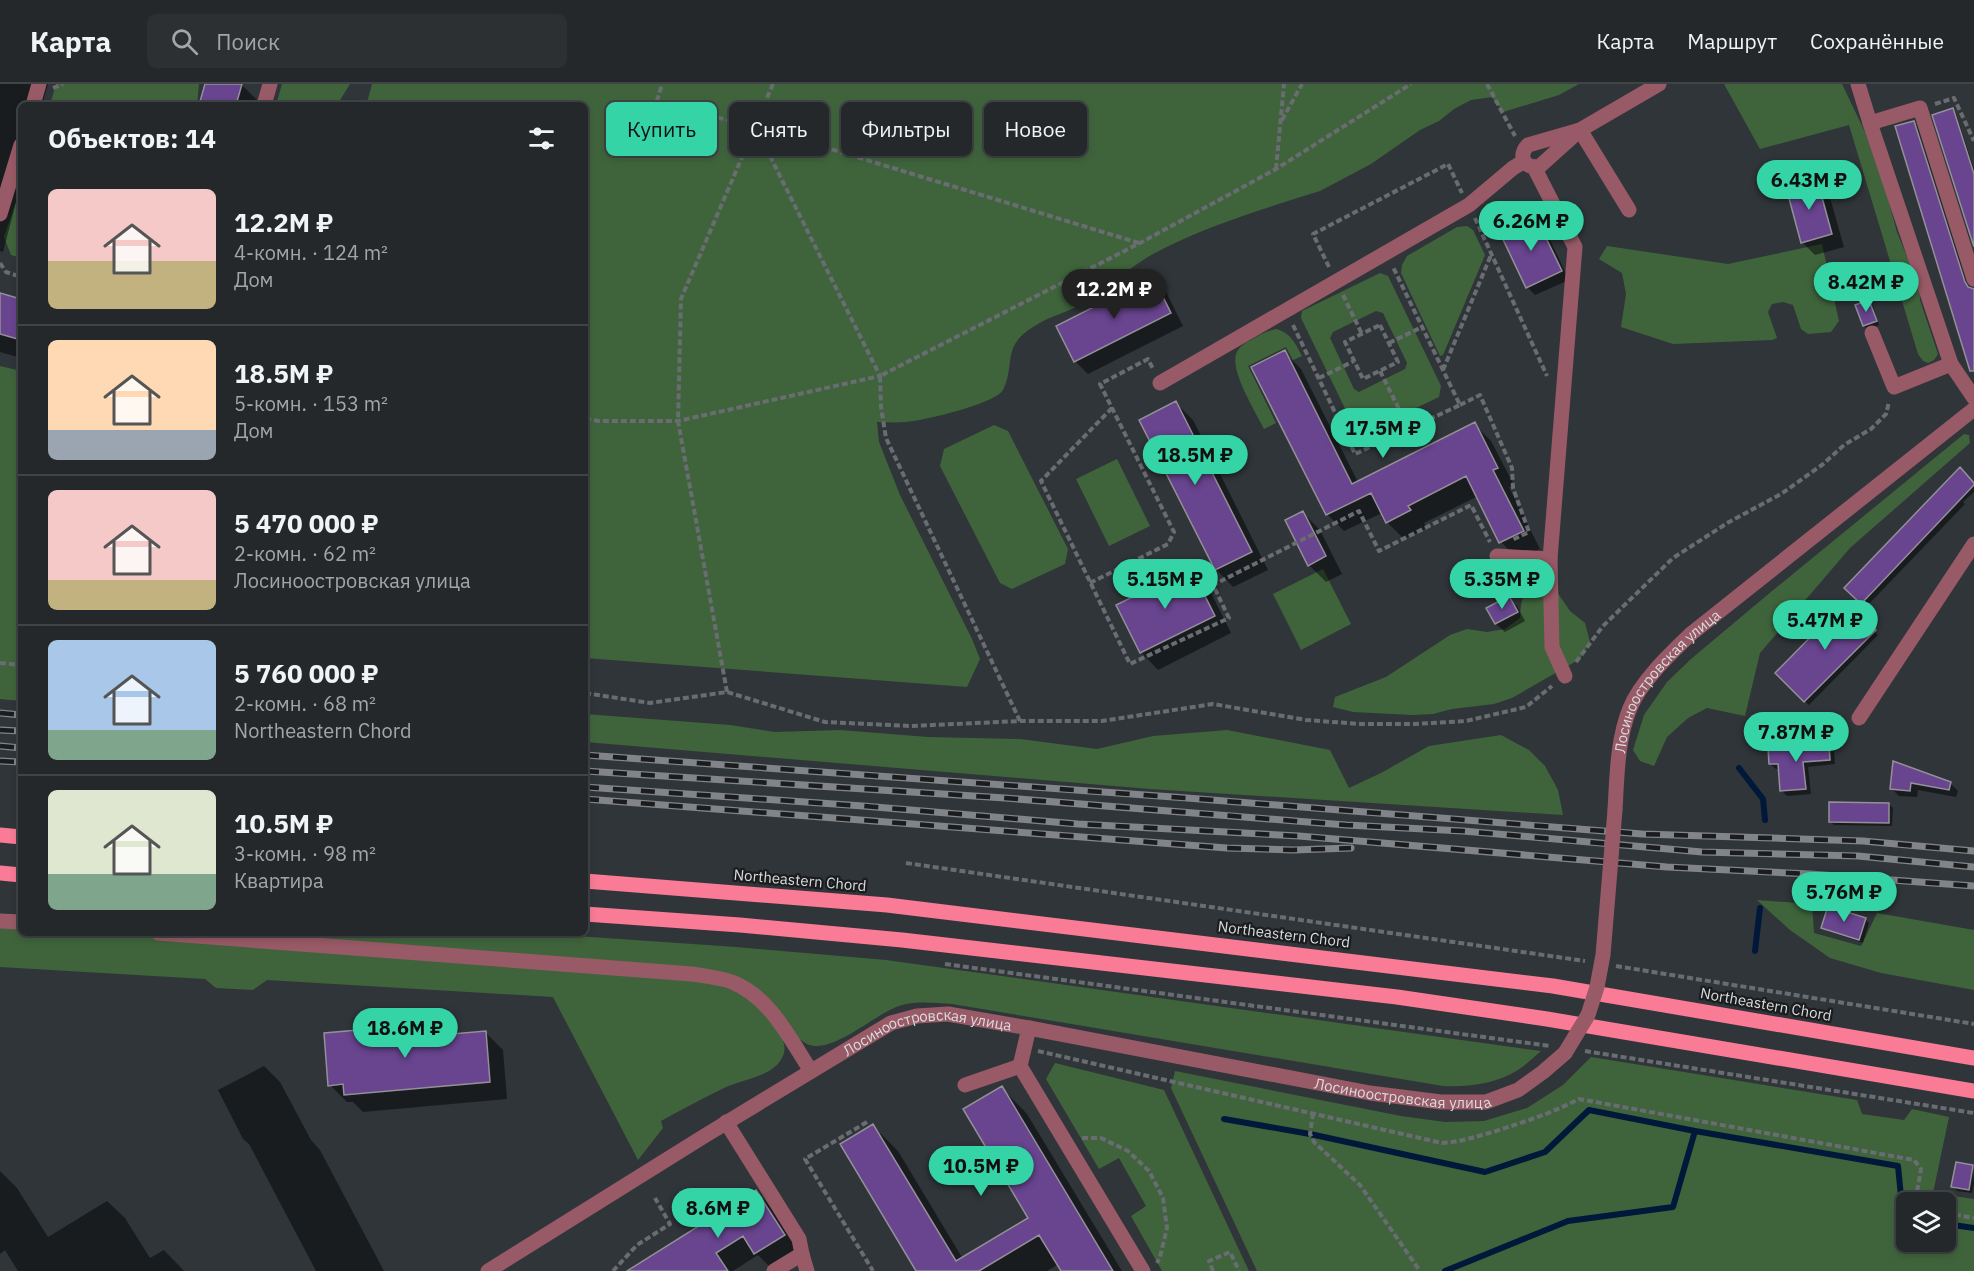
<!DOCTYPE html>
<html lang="ru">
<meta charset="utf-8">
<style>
:root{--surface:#24282b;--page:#2c3033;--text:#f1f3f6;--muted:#a3a6a9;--line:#414447;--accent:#35d4a7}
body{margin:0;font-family:"IBM Plex Sans",sans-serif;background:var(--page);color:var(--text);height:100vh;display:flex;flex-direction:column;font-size:22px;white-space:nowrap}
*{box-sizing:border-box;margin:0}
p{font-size:20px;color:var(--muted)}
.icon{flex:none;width:33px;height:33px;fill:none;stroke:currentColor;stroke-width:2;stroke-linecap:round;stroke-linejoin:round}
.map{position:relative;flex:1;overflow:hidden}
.sheet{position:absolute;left:18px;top:18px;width:570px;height:834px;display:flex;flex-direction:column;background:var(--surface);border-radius:9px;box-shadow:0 3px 9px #0003,0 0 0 2px var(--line)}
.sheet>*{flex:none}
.guide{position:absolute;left:606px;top:18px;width:570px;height:54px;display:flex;gap:12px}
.tools{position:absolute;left:1896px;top:1108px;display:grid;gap:12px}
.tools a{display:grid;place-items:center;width:60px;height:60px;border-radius:9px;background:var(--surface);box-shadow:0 3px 9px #0003,0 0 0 2px var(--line);font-size:30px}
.price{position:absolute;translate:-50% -51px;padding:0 14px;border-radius:21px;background:var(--accent);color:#111;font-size:20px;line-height:39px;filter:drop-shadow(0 2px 3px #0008)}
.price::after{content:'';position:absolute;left:50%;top:36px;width:18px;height:14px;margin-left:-9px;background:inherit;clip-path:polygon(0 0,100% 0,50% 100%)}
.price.selected{background:#222;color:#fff}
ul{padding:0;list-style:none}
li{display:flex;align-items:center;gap:18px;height:150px;padding:0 30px}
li+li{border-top:2px solid var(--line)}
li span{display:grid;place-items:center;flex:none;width:168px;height:120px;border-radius:9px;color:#555}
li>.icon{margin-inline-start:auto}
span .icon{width:72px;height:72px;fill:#fffc;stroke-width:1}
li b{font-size:26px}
h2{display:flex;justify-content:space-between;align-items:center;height:72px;padding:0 30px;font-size:26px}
.pill{padding:0 21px;border-radius:9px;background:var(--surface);box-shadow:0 3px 9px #0003,0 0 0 2px var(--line);font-size:21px;line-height:54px}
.pill.selected{background:var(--accent);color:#111}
header{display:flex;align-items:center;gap:36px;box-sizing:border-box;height:84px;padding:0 30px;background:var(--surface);border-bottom:2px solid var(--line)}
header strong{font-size:28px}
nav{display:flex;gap:33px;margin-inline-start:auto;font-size:21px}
.search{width:420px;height:54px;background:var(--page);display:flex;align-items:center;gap:15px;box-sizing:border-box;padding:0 21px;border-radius:9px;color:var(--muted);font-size:22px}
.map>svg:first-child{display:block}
</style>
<header>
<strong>Карта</strong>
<div class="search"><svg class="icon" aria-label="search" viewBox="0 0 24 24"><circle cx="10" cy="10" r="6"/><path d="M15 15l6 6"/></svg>Поиск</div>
<nav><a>Карта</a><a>Маршрут</a><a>Сохранённые</a></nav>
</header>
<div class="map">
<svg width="1974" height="1187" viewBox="0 0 1974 1187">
<rect width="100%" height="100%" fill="#303539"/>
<path fill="#3f643c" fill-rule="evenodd" d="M56,0h143l-2,21h-147z
M282,0h68l-13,21h-61z
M372,0h1207l-20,11 -56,17 -11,-15 -21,3 -17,9 -15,12 -19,9 -49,34 -51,27c-57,18 -115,35 -167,63 -24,13 -44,33 -67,48 -17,10 -37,14 -53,25 -32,20 -17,36 -30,63 -8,14 -81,31 -98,32 -9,1 -19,0 -28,0l2,20 21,53 72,144 8,20 -13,28 -382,-29v-553h-221l4,-6z
M1724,0h118l23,48 21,60 11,40 22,55 1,13 18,54 -4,6 -6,3 -5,-2 -5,-7 -69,-229 -89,24z
M21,103v71l-10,-3 -7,-18z
M1467,142l6,4 12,25 -42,100 -3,1 -39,-83 1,-8 5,-9 50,-29z
M1822,160l17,77 -8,11 -23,2 -7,-5 -8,-24 -10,-3 -11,2 -4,8 9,26 -5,2 -99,4 -52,-17 5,-33 -4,-21 -23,-14 8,-13 121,18z
M1380,189l8,3 53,110 -2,11 -75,36 -9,-4 -54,-111 1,-7zM1376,227l7,2 24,50 -2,6 -46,23 -5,-3 -24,-51 3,-6z
M1276,245c15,4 19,14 26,27l-9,4 -7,-13 -38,19 28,57 -12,6c-8,-17 -36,-60 -27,-77 3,-6 8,-9 14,-12 8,-5 15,-9 25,-11z
M0,282l21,5v330l-21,-2z
M994,341l14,6 60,118 -3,15 -53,25 -12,-6 -60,-117 4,-17z
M1964,350l5,1 1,8 -120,105 -90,105 -15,63 -38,-8 -19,10 -21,19 -13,29 -14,-5 -7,-11 11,-35 23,-33 24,-23 75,-63z
M1117,375l33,67 -41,20 -33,-67z
M1323,485l28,55 -50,26 -28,-56z
M1550,493l9,18 11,16 15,12 5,19 -10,17 -68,39 -18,6 -42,5 -19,5 -21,1 -59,-3 -20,-5 2,-10 51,-20 64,-42 17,-6 20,3 18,-3 15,-11c1,-26 6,-33 30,-41z
M585,630l145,11 45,7 65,-2 88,7 92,2 77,10 56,-13 74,-6 103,20 19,38 32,-15 48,-27 72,-11 28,15 16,16 13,24 5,25 -413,-26 -565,-47z
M1757,816l55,4 2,29 47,13 16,-33 97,17v60l-93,-17 -51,-15 -40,-28z
M0,843l21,1v5h71l256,18 343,29c41,8 55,10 82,45 7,9 16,20 9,33 -11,20 -41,21 -60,31 -21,10 -41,21 -61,32l2,7 -25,32 -85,-163 -286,-17 -14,10 -37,-2 -11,-9 -205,-12z
M226,849h307l203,14 150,13 655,91c-7,6 -15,14 -23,19 -22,14 -49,17 -75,16l-491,-82c-17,-1 -34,-3 -50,1 -26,7 -70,51 -95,39 -15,-7 -45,-45 -57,-59z
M1591,973l266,43 5,14 42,6 8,-11 37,8 -16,76 41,6v72h-717l-86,-183 4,-17 226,45 44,6 39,-1 43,-13 36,-23zM1906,1119h40v39h-40z
M1055,979l109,27 85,181h-87l-31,-55 15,-10 -27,-48 -20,11 -53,-90z"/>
<path fill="#0007" d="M0,0h48l-6,21h-21v78l-18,69 -3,-1z
M207,0h34l21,21h-61z
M1953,26l3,4 18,55v73z
M1913,38l4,4 51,161 6,2v58z
M1816,96l13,14 15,53 -29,8 -13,-13z
M1536,134l8,9 25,53 -34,15 -8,-8z
M1153,195l13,13 17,34 -95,48 -13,-13z
M0,211l21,6v57l-21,-6z
M1869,218l4,4 6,19 -11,4 -4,-3z
M1284,268l17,17 57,113 116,-58 17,17 23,44 -5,2 31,62 -22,10 -17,-17 -23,-46 -54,27 3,5 -23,11 -17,-17 -5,-9 -38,18 -17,-17z
M1176,319l17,17 75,150 -35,17 -17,-18z
M1974,400v8l-11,10 2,2 -99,103 -20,-19z
M1303,429l17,17 22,44 -16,8 -17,-17z
M1190,486l18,17 23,46 -73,37 -17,-18z
M1509,514l8,8 8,15 -20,11 -9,-8 -8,-16z
M1846,519l32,32 -69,70 -32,-32z
M1828,661l6,5 1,14 -27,3 3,27 -24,2 -5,-5 -2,-22h-4l-6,-5z
M1894,679l56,20 8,8 -2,6 -38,-7 -1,7 -18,-1 -7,-7z
M1889,720l4,4 -1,18 -58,-1 -4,-4z
M1865,835l4,4 -6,20 -36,-12 -4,-4z
M439,940l11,11 35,-3 18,18 4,49 -144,13 -10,-10h-6l-17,-17z
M264,982l16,16 31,58 9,10 64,121h-68l-67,-127 -6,-5 -25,-49z
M1002,1004l25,26 95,157h-59l-4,-7 -12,7h-129l-45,-145 25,25 65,108 68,-41z
M1973,1083l1,17 -2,9 -15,-2 -4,-4z
M0,1087l17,17 31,49 59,-36 18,17 25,40 14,-8 20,21h-166l-13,-21 -5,4z
M756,1108l17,17 28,43 -28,18 -15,-15 -25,16h-103z"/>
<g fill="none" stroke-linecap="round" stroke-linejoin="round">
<path stroke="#01183b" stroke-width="6" d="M1739,684l24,31 2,21
M1755,867l5,-43
M1224,1035l86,15 175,38 60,-20 44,-42 106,21 203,35 5,51 3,1
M1946,1140l28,4
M1445,1187l123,-50 105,-14 22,-76"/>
</g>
<path fill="#69448f" stroke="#939097" stroke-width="1.5" d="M205,0h37l-6,21h-37z
M1953,24l21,66v73l-42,-132z
M1914,37l51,161 3,5 6,2v82h-4l-75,-245z
M1817,95l15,55 -31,9 -15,-56z
M1536,133l26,54 -36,17 -26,-55z
M1153,193l18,36 -97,49 -18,-36z
M0,209l21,6v41l-21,-6z
M1869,216l8,21 -14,5 -8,-21z
M1285,266l67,134 123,-62 23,46 -5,2 31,61 -25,12 -33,-67 -58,30 3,4 -25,13 -15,-30 -45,22 -75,-148z
M1176,317l76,151 -37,18 -76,-150z
M1960,383l14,16v2l-113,119 -17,-16z
M1303,427l23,45 -18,10 -23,-46z
M1191,484l24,48 -75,37 -24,-48z
M1509,512l9,16 -23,12 -9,-16z
M1846,517l30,29 -72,72 -29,-29z
M1829,659l1,17 -27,2 3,27 -26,2 -2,-27h-9l-1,-16z
M1893,677l58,21 -2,8 -38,-7 -1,8 -20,-2z
M1829,718l60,1v20l-60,-1z
M1828,822l38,12 -7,22 -38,-12z
M439,939l1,12 46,-4 4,51 -146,13 -1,-11 -15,2 -4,-53z
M1002,1002l111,185h-52l-22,-36 -60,36h-63l-76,-127 33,-20 83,137 72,-43 -65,-109z
M1956,1078l17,3 -4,25 -18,-3z
M756,1106l29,45 -31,19 -11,-18 -27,17 12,18h-101z"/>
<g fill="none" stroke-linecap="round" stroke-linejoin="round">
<path stroke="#696d71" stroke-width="4" stroke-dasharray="6 3" stroke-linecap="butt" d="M773,0l-18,42 384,117
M1487,0l28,52
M53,4l10,-4
M1935,20l19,-6 20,43
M1282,36l20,-36
M1276,85l8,-85
M1475,134l72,158
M0,179l6,9 15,5
M1329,183l-16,-33 135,-70 14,29
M1343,211l19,39
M1293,241l62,129 105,-49 -67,-138
M1380,241l18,37 -35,17 -18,-37z
M1389,259l33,-16
M1443,286l48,-115
M1380,287l29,58
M1319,294l35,-17
M1460,321l20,-10 32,73 1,20 16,44 -17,8
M1112,324l-71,73 89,183 99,-46 -16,-33 146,-74 20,40 92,-46 19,37
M585,335l14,2h79l202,-45 -125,-250 -99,-22 6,-20
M1090,499l78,-39 6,-12 -74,-148 48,-25 5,10
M1576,578l27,-36 70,-68 56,-36 52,-28 41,-29 22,-20 27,-16 15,-15 3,-12
M0,579l21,2
M727,608l-49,-271 3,-122 74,-172
M585,609l65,10 77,-11 98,30 86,4 109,-5h82l111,-17 93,16 55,4h54l51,-3 60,-14 26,-21
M1020,637l-134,-283 -5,-31 -1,-31 260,-133 136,-74 135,-85
M906,779l679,98
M945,880l605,82
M1616,882l358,58
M1038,967l404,92c19,-1 36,-7 54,-12 28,-9 56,-18 83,-32l335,61 7,9 -6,34
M1585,967l389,62
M1313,1029l-3,21 4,8 46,43 60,86
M867,1038l-62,37 68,112
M1082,1054h19l27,13 21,20 14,27 4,30 -7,29 -3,6
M1946,1129l28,5
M613,1187l24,-26 33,-21 -15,-26
M1213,1187l-4,-10 21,-9 9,19"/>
<g stroke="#985a66" stroke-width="15">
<path d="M1858,0l12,39 81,241 23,34"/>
<path d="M33,21l6,-21"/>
<path d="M264,21l6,-21"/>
<path d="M1870,39l50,-15 54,171"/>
<path d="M1580,46l-52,15c-11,11 -3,25 12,21l40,-36 79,-46"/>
<path d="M1580,46l49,80"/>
<path d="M0,130l21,-69"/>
<path d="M1872,249l22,54 57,-23"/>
<path d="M1160,299l309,-178 44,-37 10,-6"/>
<path d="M1497,472l53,3 25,-312 -41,-80"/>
<path d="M1550,475l2,88 13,29"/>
<path d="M1859,634l115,-174"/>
<path id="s1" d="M1615,726c2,-33 2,-70 15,-102 11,-27 41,-55 62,-75l282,-224"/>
<path d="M0,837l21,1"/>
<path d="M158,849l534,41c13,2 28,4 40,8 38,15 58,57 79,89"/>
<path d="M1029,944l-9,38 123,205"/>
<path d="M965,1001l55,-19"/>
<path d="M726,1038l73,117 3,15 -28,17"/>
<path d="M802,1170l5,17"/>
<path id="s2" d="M488,1187l218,-136 185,-112 26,-7 31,-2 81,14 341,65 71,9h45l32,-12 25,-18 22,-19"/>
</g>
<path stroke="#f97b96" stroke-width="15" d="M0,751l21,2
M0,789l21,2
M585,797l302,24 666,81 421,72
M585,830l155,11 162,15 495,57 150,22 427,72"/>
<defs>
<path id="rail" d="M0,629l21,2
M0,646l21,1
M0,662l21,2
M585,671l602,43 455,36 221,7 111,10
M0,677l21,1
M585,687l420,27 341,27 117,6 239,21 156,4 116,11
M585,703l278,19 215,18 221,12 368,31 143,7 164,12
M585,715l642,49 66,2 58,-2"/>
</defs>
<use href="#rail" stroke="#818589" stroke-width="7"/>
<use href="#rail" stroke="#1a1c1e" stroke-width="4.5" stroke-dasharray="14" stroke-linecap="butt"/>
<path stroke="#985a66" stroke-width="15" d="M1565,969l23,-38 9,-28 6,-32 12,-145"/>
</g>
<g text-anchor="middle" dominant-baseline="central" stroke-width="4.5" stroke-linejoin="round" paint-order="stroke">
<g font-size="15" fill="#d9dcdf" stroke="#1a1c1e">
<text stroke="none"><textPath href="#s1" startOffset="146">Лосиноостровская улица</textPath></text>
<text transform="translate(800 796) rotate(5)">Northeastern Chord</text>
<text transform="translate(1284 850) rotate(7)">Northeastern Chord</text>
<text transform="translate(1766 920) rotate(10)">Northeastern Chord</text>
<text stroke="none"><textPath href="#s2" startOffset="507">Лосиноостровская улица</textPath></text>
<text stroke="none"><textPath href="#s2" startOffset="993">Лосиноостровская улица</textPath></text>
</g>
</g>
</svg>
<div class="tools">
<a><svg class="icon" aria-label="layers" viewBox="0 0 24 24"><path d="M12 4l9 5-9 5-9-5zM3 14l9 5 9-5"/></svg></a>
</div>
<b class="price" style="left:1809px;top:127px">6.43M ₽</b>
<b class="price" style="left:1531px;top:168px">6.26M ₽</b>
<b class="price" style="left:1866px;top:229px">8.42M ₽</b>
<b class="price selected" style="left:1114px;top:236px">12.2M ₽</b>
<b class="price" style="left:1383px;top:375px">17.5M ₽</b>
<b class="price" style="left:1195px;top:402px">18.5M ₽</b>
<b class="price" style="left:1165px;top:526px">5.15M ₽</b>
<b class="price" style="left:1502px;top:526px">5.35M ₽</b>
<b class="price" style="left:1825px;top:567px">5.47M ₽</b>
<b class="price" style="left:1796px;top:679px">7.87M ₽</b>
<b class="price" style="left:1844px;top:839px">5.76M ₽</b>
<b class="price" style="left:405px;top:975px">18.6M ₽</b>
<b class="price" style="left:981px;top:1113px">10.5M ₽</b>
<b class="price" style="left:718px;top:1155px">8.6M ₽</b>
<div class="guide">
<a class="pill selected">Купить</a>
<a class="pill">Снять</a>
<a class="pill">Фильтры</a>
<a class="pill">Новое</a>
</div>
<section class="sheet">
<h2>Объектов: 14<svg class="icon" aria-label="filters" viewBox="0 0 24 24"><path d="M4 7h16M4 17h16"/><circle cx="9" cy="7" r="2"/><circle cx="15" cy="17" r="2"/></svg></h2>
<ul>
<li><span style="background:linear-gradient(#f6c9c9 60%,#c2b280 0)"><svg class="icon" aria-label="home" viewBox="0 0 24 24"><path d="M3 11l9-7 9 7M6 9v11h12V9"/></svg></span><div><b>12.2M ₽</b><p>4-комн. · 124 m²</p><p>Дом</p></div></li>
<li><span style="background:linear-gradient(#ffd9b3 75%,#9aa5b1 0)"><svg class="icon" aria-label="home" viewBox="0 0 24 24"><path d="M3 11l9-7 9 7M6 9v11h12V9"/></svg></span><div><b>18.5M ₽</b><p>5-комн. · 153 m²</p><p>Дом</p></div></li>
<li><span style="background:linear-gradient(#f6c9c9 75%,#c2b280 0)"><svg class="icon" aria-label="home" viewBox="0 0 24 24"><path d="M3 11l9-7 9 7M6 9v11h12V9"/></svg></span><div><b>5 470 000 ₽</b><p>2-комн. · 62 m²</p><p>Лосиноостровская улица</p></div></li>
<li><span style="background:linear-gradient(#a9c7e8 75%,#7fa58c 0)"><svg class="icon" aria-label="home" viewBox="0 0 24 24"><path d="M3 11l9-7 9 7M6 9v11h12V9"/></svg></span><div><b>5 760 000 ₽</b><p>2-комн. · 68 m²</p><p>Northeastern Chord</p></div></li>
<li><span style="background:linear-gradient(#dfe7d0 70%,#7fa58c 0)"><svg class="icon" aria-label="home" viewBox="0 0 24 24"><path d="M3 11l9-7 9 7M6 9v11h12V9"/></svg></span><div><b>10.5M ₽</b><p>3-комн. · 98 m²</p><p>Квартира</p></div></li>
</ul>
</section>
</div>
